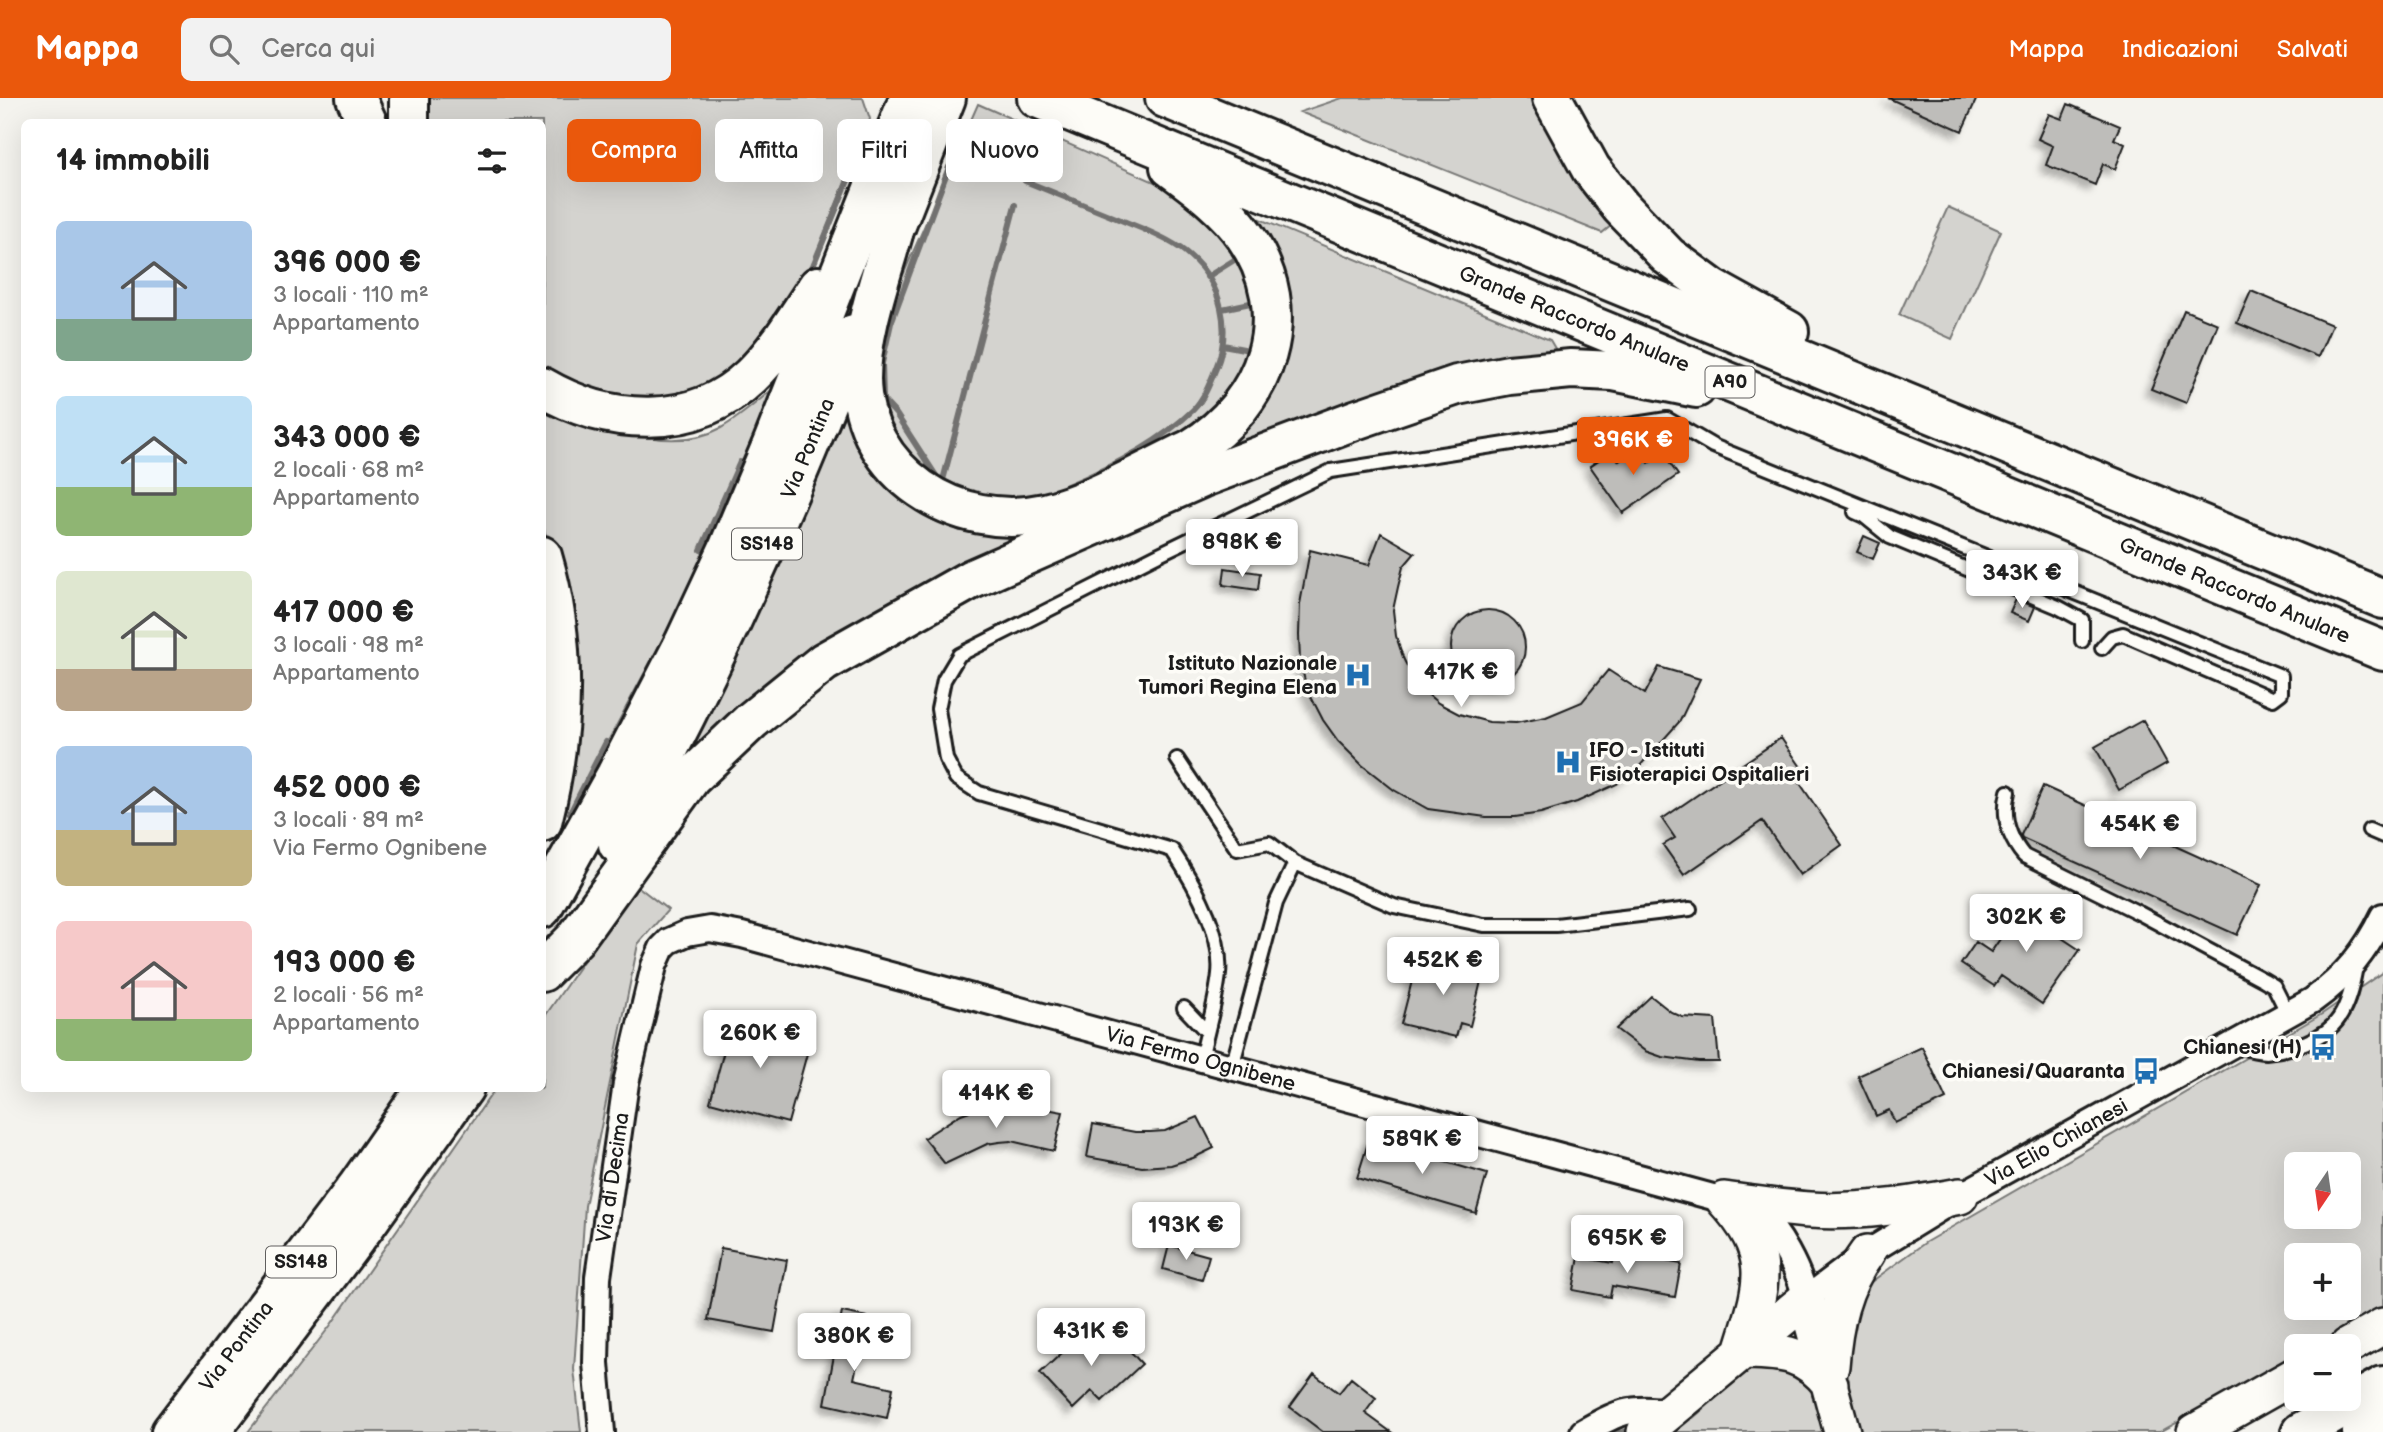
<!DOCTYPE html>
<html lang="it">
<meta charset="utf-8">
<style>
:root{--surface:#fff;--page:#f2f2f2;--text:#222;--muted:#767676;--accent:#ea580c}
body{margin:0;font-family:"Balsamiq Sans",sans-serif;background:var(--page);color:var(--text);height:100vh;display:flex;flex-direction:column;font-size:26px;white-space:nowrap}
*{box-sizing:border-box;margin:0}
p{font-size:23px;color:var(--muted)}
.icon{flex:none;width:38px;height:38px;fill:none;stroke:currentColor;stroke-width:2;stroke-linecap:round;stroke-linejoin:round}
.map{position:relative;flex:1;overflow:hidden}
.drawer{position:absolute;left:21px;top:21px;width:525px;height:973px;display:flex;flex-direction:column;background:var(--surface);border-radius:10px;box-shadow:0 7px 28px #0002}
.drawer>*{flex:none}
.banner{position:absolute;left:567px;top:21px;width:665px;height:63px;display:flex;gap:14px}
.needle{width:46px;rotate:193deg}
.controls{position:absolute;left:2284px;top:1054px;display:grid;gap:14px}
.controls a{display:grid;place-items:center;width:77px;height:77px;border-radius:10px;background:var(--surface);box-shadow:0 7px 28px #0002;font-size:35px}
.price{position:absolute;translate:-50% -60px;padding:0 16px;border-radius:7px;background:#fff;color:#222;font-size:23px;line-height:46px;filter:drop-shadow(0 2px 4px #0008)}
.price::after{content:'';position:absolute;left:50%;top:42px;width:21px;height:16px;margin-left:-10px;background:inherit;clip-path:polygon(0 0,100% 0,50% 100%)}
.price.current{background:var(--accent);color:#fff}
ul{padding:0;list-style:none}
li{display:flex;align-items:center;gap:21px;height:175px;padding:0 35px}
li span{display:grid;place-items:center;flex:none;width:196px;height:140px;border-radius:10px;color:#555}
li>.icon{margin-inline-start:auto}
span .icon{width:84px;height:84px;fill:#fffc;stroke-width:1}
li b{font-size:30px}
h2{display:flex;justify-content:space-between;align-items:center;height:84px;padding:0 35px;font-size:30px}
.tag{padding:0 24px;border-radius:10px;background:var(--surface);box-shadow:0 7px 28px #0002;font-size:24px;line-height:63px}
.tag.current{background:var(--accent);color:#fff}
header{display:flex;align-items:center;gap:42px;box-sizing:border-box;height:98px;padding:0 35px;background:var(--accent);color:#fff}
header strong{font-size:33px}
nav{display:flex;gap:38px;margin-inline-start:auto;font-size:24px}
.search{width:490px;height:63px;background:var(--page);display:flex;align-items:center;gap:18px;box-sizing:border-box;padding:0 24px;border-radius:10px;color:var(--muted);font-size:26px}
.map>svg:first-child{display:block}
</style>
<header>
<strong>Mappa</strong>
<div class="search"><svg class="icon" aria-label="search" viewBox="0 0 24 24"><circle cx="10" cy="10" r="6"/><path d="M15 15l6 6"/></svg>Cerca qui</div>
<nav><a>Mappa</a><a>Indicazioni</a><a>Salvati</a></nav>
</header>
<div class="map">
<svg width="2383" height="1334" viewBox="0 0 2383 1334">
<defs>
<filter id="shadow"><feDropShadow dx="-6" dy="6" stdDeviation="3.5" flood-color="#0004"/></filter>
</defs>
<rect width="100%" height="100%" fill="#f4f3ee"/>
<filter id="ink" filterUnits="userSpaceOnUse"><feTurbulence type="fractalNoise" baseFrequency=".0143" numOctaves="2"/><feDisplacementMap in="SourceGraphic" scale="14" xChannelSelector="R" yChannelSelector="G"/><feConvolveMatrix kernelMatrix="1 2 1 2 8 2 1 2 1" color-interpolation-filters="sRGB"/></filter>
<g filter="url(#ink)">
<path fill="#d4d3cf" stroke="#787876" stroke-width="2" fill-rule="evenodd" d="M417,0h446l7,21 -61,154 -73,96 -21,14 -49,20 -81,-9 -42,-20 -1,-252h-128z
M1342,0h190l31,59 49,68 -10,8 -302,-121z
M978,6l197,87 57,49 18,34 7,47 -10,44 -16,37 -40,36 -145,64 -106,-8 -54,-57 -9,-68 22,-85z
M1948,109l53,24 -49,108 -53,-24z
M1250,117l300,125 7,12 -131,23 -223,92 63,-82z
M778,287l-96,218 -112,209 -10,-12 -9,-249 -8,-25 -1,-121c52,18 126,52 179,23 20,-11 39,-29 57,-43z
M855,293l34,95 31,25 40,20 79,7 -366,248 101,-208z
M636,787l32,25 -30,34 -53,262 -11,163 7,63h-333l82,-106 165,-237 47,-1 1,-69z
M2383,874v337l-67,37h-20v11l-136,75h-547l80,-14 50,-43 183,-133 396,-228zM2296,1066h52v52h-52zM2296,1157h52v52h-52z"/>
<g fill="none" stroke-linecap="round" stroke-linejoin="round">
<path stroke="#72716f" stroke-width="6" d="M1025,83l118,48c16,7 34,15 47,27 32,28 42,73 26,112 -6,15 -12,31 -23,42 -34,33 -85,59 -128,77
M810,175l56,-136
M1207,179l32,-20
M1222,211l33,-7
M1223,247l31,6
M940,384l-44,-68 -13,-14 -1,-37 9,-40 58,-156
M942,386l73,-279
M701,452l39,-88
M570,715l36,-71"/>
</g>
<path fill="#bebdba" stroke="#1c1c1c" stroke-width="2" filter="url(#shadow)" d="M1888,0h89l-15,33z
M2068,6l52,22 -6,13 11,5 -10,25 -12,-5 -8,21 -49,-20 7,-19 -15,-7 11,-25 13,5z
M2251,193l81,34 -14,32 -81,-34z
M2184,212l34,14 -32,79 -35,-14z
M1638,350l11,15 14,-9 15,21 -55,38 -33,-47 22,-15 7,10z
M1381,435l34,20 -12,14 -5,20 -5,23 3,26 8,24 14,26 20,17 21,11 30,8 27,1 30,-6 36,-15 26,-32 37,24 14,-27 41,12 -20,42 -42,47 -21,16 -40,18 -36,11 -26,4h-29l-58,-8 -34,-19 -32,-25 -24,-24 -15,-21 -16,-31 -7,-28 -1,-26 1,-31 10,-54 59,15z
M1864,438l16,7 -7,16 -16,-7z
M1225,470l35,5 -2,17 -35,-5z
M2016,501l19,8 -6,14 -19,-8z
M1451 549a37 37 0 1 1 74 0a37 37 0 1 1-74 0Z
M2143,622l24,43 -48,27 -24,-43z
M1781,640l22,32 -8,6 47,69 -42,30 -38,-54 -78,54 -21,-30 12,-7 -13,-19z
M2043,688l218,99 -24,50 -215,-97 -1,-3z
M2028,800l38,27 -7,11 21,14 -38,54 -41,-28 -7,10 -33,-22 15,-22 15,10z
M1431,858l53,13 -14,57 -10,-3 -4,14 -55,-13 14,-55 12,3z
M1651,898l20,16 11,5 33,2 4,43h-20l-37,-5 -17,-6 -29,-22z
M733,920l78,21 -23,84 -78,-21z
M1922,949l24,52 -51,24 -6,-13 -13,6 -18,-40z
M1019,1006l44,8 -9,39 -43,-10 -12,1 -12,2 -42,20 -21,-26 37,-24 14,-5z
M1198,1019l16,31 -21,10 -22,7 -29,2 -55,-10 6,-33 42,8h15l15,-1z
M1369,1042l118,34 -11,39 -119,-35z
M1169,1147l40,11 -7,24 -39,-11z
M721,1150l66,12 -13,72 -66,-12z
M1615,1153l66,13 -6,33 -63,-11 -2,11 -37,-7 6,-33 34,6z
M842,1214l25,5 -13,62 39,9 -6,30 -62,-14z
M1107,1228l35,38 -40,37 -10,-10 -19,18 -33,-36 35,-32 8,8z
M1314,1276l25,19 12,-15 25,20 -11,15 26,19h-68l-33,-25z"/>
<g fill="none" stroke-linecap="round" stroke-linejoin="round">
<defs>
<path id="lane" d="M1855,414l9,4 26,21 168,70 24,13v21
M1177,661l60,90 32,-6 26,20
M2008,694c-6,24 1,46 16,64l115,57 125,67 10,6 14,28
M2369,732l14,6
M1184,910l23,24
M2234,947c10,3 21,7 32,7 25,-2 59,-13 73,-34 10,-15 14,-34 17,-52
M1201,961c6,-28 15,-57 18,-85 4,-40 -25,-91 -47,-124l-193,-57 -23,-15 -10,-19 -8,-50 6,-29 15,-25 198,-100 174,-84 336,-52 46,27 568,230v17l-8,6 -150,-65 -11,3 -10,11
M1232,969l44,-164 19,-40 99,43 90,19h72l134,-16"/>
<g id="street">
<path id="s1" d="M602,1334l-6,-69 2,-86 28,-194 28,-117 8,-18 7,-7 18,-8 23,-4 32,6 982,265c11,4 22,7 31,13 23,14 45,60 51,86l61,-46 93,-57 353,-196c32,-23 53,-49 70,-84"/>
<path d="M1583,1334c32,-18 47,-27 85,-20"/>
</g>
<path id="secondary" d="M1724,1102c29,4 57,8 86,10 49,3 101,-5 150,-14
M1724,1102c52,56 38,86 18,151
M2348,1248l35,-20
M1742,1253c39,1 62,0 88,33
M1831,1268c3,-41 11,-79 36,-113
M1645,1334l161,-133 36,133
M2195,1334l101,-57"/>
<g id="highway">
<path d="M356,0l11,24"/>
<path id="s2" d="M1037,0l1346,553"/>
<path d="M1165,0l1218,501"/>
<path d="M1552,0l39,71 30,38 47,49 45,33 76,42"/>
<path d="M409,24v-24"/>
<path d="M896,125c-13,49 -35,106 -35,156 1,94 96,154 184,134 50,-12 99,-42 146,-64 76,-46 108,-135 54,-213 -19,-28 -48,-49 -75,-69"/>
<path d="M887,150l59,-150"/>
<path d="M542,289c65,38 151,45 209,-11 27,-26 46,-59 67,-90"/>
<path d="M542,458c26,88 22,179 0,266"/>
<path id="s3" d="M618,746c91,-164 168,-335 236,-510"/>
<path d="M542,810l74,-133 68,-132 44,-94 45,-107 136,-344"/>
<path d="M542,874l33,-33 116,-161 60,-57 73,-59 146,-82 231,-102 154,-58 102,-35 52,-10 62,-6 42,2 83,17"/>
<path id="s4" d="M171,1334l186,-245 69,-99"/>
<path d="M210,1334l158,-210 96,-134"/>
<path d="M2301,1334l82,-46"/>
<path d="M2362,1334l21,-12"/>
</g>
</defs>
<use href="#lane" stroke="#1c1c1c" stroke-width="18"/>
<use href="#street" stroke="#1c1c1c" stroke-width="30"/>
<use href="#secondary" stroke="#1c1c1c" stroke-width="40"/>
<use href="#highway" stroke="#1c1c1c" stroke-width="44"/>
<use href="#lane" stroke="#fdfcf7" stroke-width="12"/>
<use href="#street" stroke="#fdfcf7" stroke-width="24"/>
<use href="#secondary" stroke="#fdfcf7" stroke-width="35"/>
<use href="#highway" stroke="#fdfcf7" stroke-width="38"/>
</g>
</g>
<defs>
<symbol id="hospital-bare" viewBox="-9 -9 18 18"><path d="M-5-5h3v3.5h4V-5h3V5h-3V1.5h-4V5h-3Z" fill="#1f6fb2" stroke="#fdfcf7" stroke-width="2.5" paint-order="stroke"/></symbol>
<symbol id="bus-bare" viewBox="-9 -9 18 18"><path d="M-5-6H5V4H4V6H2V4H-2V6H-4V4H-5ZM-3.5-4V0h7V-4ZM-3.5 1.2v1.5H-2V1.2ZM2 1.2v1.5H3.5V1.2Z" fill="#1f6fb2" stroke="#fdfcf7" stroke-width="2.5" paint-order="stroke"/></symbol>
</defs>
<g fill-rule="evenodd">
<use href="#hospital-bare" x="1339" y="558" width="38" height="38"/>
<use href="#hospital-bare" x="1549" y="645" width="38" height="38"/>
<use href="#bus-bare" x="2304" y="930" width="38" height="38"/>
<use href="#bus-bare" x="2127" y="954" width="38" height="38"/>
</g>
<g text-anchor="middle" dominant-baseline="central" stroke-width="7" stroke-linejoin="round" paint-order="stroke">
<g fill="#fdfcf7" stroke="#605f5e" stroke-width="2">
<rect x="1705.5" y="268.5" width="49" height="31" rx="5"/>
<rect x="732" y="430.5" width="70" height="31" rx="5"/>
<rect x="266" y="1148.5" width="70" height="31" rx="5"/>
</g>
<g font-size="19" font-weight="bold" fill="#1c1c1c">
<text x="1730" y="284">A90</text>
<text x="767" y="446">SS148</text>
<text x="301" y="1164">SS148</text>
</g>
<g font-size="21" fill="#1c1c1c" stroke="#fdfcf7">
<text stroke="none"><textPath href="#s2" startOffset="581">Grande Raccordo Anulare</textPath></text>
<text stroke="none"><textPath href="#s3" startOffset="439">Via Pontina</textPath></text>
<text stroke="none"><textPath href="#s2" startOffset="1295">Grande Raccordo Anulare</textPath></text>
<text stroke="none"><textPath href="#s1" startOffset="1052">Via Fermo Ognibene</textPath></text>
<text stroke="none"><textPath href="#s1" startOffset="2025">Via Elio Chianesi</textPath></text>
<text stroke="none"><textPath href="#s1" startOffset="256">Via di Decima</textPath></text>
<text stroke="none"><textPath href="#s4" startOffset="108">Via Pontina</textPath></text>
</g>
<g font-size="21" font-weight="bold" fill="#1c1c1c" stroke="#fdfcf7" text-anchor="end">
<text x="1337" y="565">Istituto Nazionale<tspan x="1337" dy="24">Tumori Regina Elena</tspan></text>
<text x="1589" y="652" text-anchor="start">IFO - Istituti<tspan x="1589" dy="24">Fisioterapici Ospitalieri</tspan></text>
<text x="2302" y="949">Chianesi (H)</text>
<text x="2125" y="973">Chianesi/Quaranta</text>
</g>
</g>
</svg>
<div class="controls">
<a><svg class="needle" viewBox="-14 -14 28 28"><path d="M0-13l5 13h-10z" fill="#e53935"/><path d="M0 13l5-13h-10z" fill="#767676"/></svg></a>
<a>+</a>
<a>−</a>
</div>
<b class="price current" style="left:1633px;top:379px">396K €</b>
<b class="price" style="left:1242px;top:481px">898K €</b>
<b class="price" style="left:2022px;top:512px">343K €</b>
<b class="price" style="left:1461px;top:611px">417K €</b>
<b class="price" style="left:2140px;top:763px">454K €</b>
<b class="price" style="left:2026px;top:856px">302K €</b>
<b class="price" style="left:1443px;top:899px">452K €</b>
<b class="price" style="left:760px;top:972px">260K €</b>
<b class="price" style="left:996px;top:1032px">414K €</b>
<b class="price" style="left:1422px;top:1078px">589K €</b>
<b class="price" style="left:1186px;top:1164px">193K €</b>
<b class="price" style="left:1627px;top:1177px">695K €</b>
<b class="price" style="left:1091px;top:1270px">431K €</b>
<b class="price" style="left:854px;top:1275px">380K €</b>
<div class="banner">
<a class="tag current">Compra</a>
<a class="tag">Affitta</a>
<a class="tag">Filtri</a>
<a class="tag">Nuovo</a>
</div>
<section class="drawer">
<h2>14 immobili<svg class="icon" aria-label="filters" viewBox="0 0 24 24"><path d="M4 7h16M4 17h16"/><circle cx="9" cy="7" r="2"/><circle cx="15" cy="17" r="2"/></svg></h2>
<ul>
<li><span style="background:linear-gradient(#a9c7e8 70%,#7fa58c 0)"><svg class="icon" aria-label="home" viewBox="0 0 24 24"><path d="M3 11l9-7 9 7M6 9v11h12V9"/></svg></span><div><b>396 000 €</b><p>3 locali · 110 m²</p><p>Appartamento</p></div></li>
<li><span style="background:linear-gradient(#bfe0f5 65%,#8fb573 0)"><svg class="icon" aria-label="home" viewBox="0 0 24 24"><path d="M3 11l9-7 9 7M6 9v11h12V9"/></svg></span><div><b>343 000 €</b><p>2 locali · 68 m²</p><p>Appartamento</p></div></li>
<li><span style="background:linear-gradient(#dfe7d0 70%,#b9a48a 0)"><svg class="icon" aria-label="home" viewBox="0 0 24 24"><path d="M3 11l9-7 9 7M6 9v11h12V9"/></svg></span><div><b>417 000 €</b><p>3 locali · 98 m²</p><p>Appartamento</p></div></li>
<li><span style="background:linear-gradient(#a9c7e8 60%,#c2b280 0)"><svg class="icon" aria-label="home" viewBox="0 0 24 24"><path d="M3 11l9-7 9 7M6 9v11h12V9"/></svg></span><div><b>452 000 €</b><p>3 locali · 89 m²</p><p>Via Fermo Ognibene</p></div></li>
<li><span style="background:linear-gradient(#f6c9c9 70%,#8fb573 0)"><svg class="icon" aria-label="home" viewBox="0 0 24 24"><path d="M3 11l9-7 9 7M6 9v11h12V9"/></svg></span><div><b>193 000 €</b><p>2 locali · 56 m²</p><p>Appartamento</p></div></li>
</ul>
</section>
</div>
